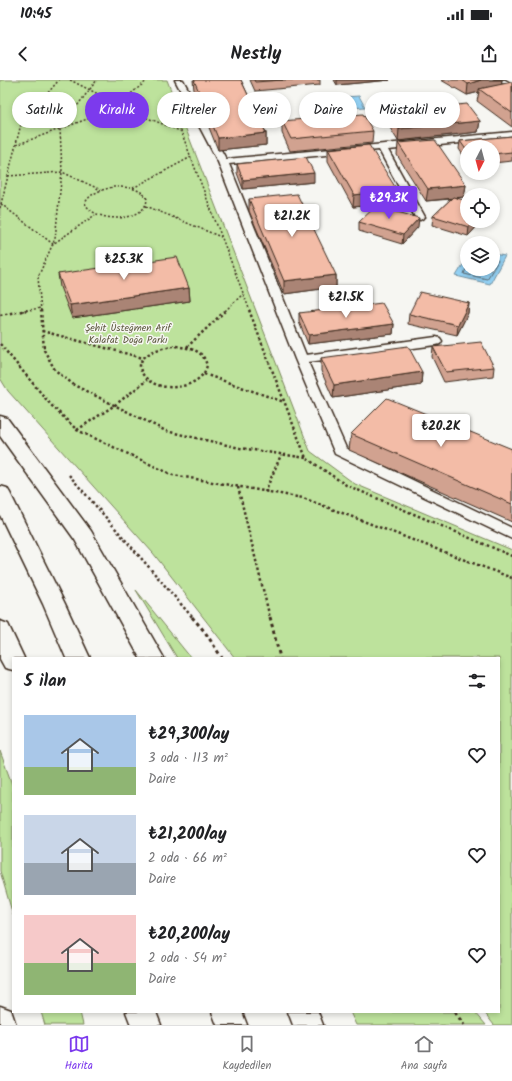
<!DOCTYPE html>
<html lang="tr">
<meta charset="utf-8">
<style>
:root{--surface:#fff;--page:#f2f2f2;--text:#202124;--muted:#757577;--line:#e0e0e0;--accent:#7c3aed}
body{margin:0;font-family:Kalam,sans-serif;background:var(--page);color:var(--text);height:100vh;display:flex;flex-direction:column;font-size:15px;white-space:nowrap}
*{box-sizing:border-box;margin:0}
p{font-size:13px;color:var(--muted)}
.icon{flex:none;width:22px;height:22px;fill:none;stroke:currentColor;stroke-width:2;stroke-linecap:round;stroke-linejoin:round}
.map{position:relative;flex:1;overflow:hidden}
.drawer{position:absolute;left:12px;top:577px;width:488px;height:356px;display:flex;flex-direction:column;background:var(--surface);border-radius:0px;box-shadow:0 2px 6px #0003}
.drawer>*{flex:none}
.guide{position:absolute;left:12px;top:12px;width:488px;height:36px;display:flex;gap:8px}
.needle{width:26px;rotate:186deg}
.tools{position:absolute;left:460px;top:60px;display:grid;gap:8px}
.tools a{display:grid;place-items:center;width:40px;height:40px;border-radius:50%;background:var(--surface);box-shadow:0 2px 6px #0003;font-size:20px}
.price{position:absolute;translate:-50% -34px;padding:0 9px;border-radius:4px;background:#fff;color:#222;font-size:13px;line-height:26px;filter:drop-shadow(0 1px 2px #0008)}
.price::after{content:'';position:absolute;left:50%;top:24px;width:12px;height:9px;margin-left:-6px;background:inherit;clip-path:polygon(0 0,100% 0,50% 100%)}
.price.active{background:var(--accent);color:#fff}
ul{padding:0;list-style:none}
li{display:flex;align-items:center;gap:12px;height:100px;padding:0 12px}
li span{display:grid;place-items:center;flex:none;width:112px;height:80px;border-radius:0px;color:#555}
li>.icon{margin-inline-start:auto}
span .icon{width:48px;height:48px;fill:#fffc;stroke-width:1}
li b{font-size:17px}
h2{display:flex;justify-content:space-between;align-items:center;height:48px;padding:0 12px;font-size:17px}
.pill{padding:0 14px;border-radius:18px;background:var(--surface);box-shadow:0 2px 6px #0003;font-size:14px;line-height:36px}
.pill.active{background:var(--accent);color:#fff}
.status{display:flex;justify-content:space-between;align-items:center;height:28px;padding:0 20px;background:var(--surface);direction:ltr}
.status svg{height:11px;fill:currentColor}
header{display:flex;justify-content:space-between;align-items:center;height:52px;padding:0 12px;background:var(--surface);font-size:18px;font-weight:700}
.dock{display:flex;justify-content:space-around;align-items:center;height:56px;border-top:1px solid var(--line);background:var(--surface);font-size:11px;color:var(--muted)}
.dock a{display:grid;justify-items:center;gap:2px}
.dock .active{color:var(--accent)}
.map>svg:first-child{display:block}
</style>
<div class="status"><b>10:45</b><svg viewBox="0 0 49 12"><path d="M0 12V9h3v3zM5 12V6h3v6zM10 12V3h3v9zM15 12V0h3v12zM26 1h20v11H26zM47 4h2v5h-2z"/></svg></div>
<header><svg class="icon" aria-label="back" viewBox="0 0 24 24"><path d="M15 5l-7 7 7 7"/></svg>Nestly<svg class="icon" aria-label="share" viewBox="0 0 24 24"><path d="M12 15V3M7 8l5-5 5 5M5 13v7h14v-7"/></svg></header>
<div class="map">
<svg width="512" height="945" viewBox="0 0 512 945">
<rect width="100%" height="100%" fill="#f6f6f2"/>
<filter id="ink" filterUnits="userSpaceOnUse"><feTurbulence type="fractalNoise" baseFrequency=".025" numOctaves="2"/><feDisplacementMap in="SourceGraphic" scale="8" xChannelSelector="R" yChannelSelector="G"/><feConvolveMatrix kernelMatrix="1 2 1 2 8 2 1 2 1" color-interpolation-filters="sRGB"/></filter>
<g filter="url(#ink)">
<path fill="#bde29c" stroke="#7c865d" d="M0,0h167l143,371 45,33 157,66v475h-18l-10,-13h15v-354h-264l-82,-105 -145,-162 -8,-13z
M136,510l55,68h-14z
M0,671l13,36v128l-13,-44z
M41,932h39l3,13h-38z
M350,932h125l11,13h-130z"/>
<path fill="#93d1f4" stroke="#708e9e" d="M359,16l6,11 -43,3 -5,-11z
M493,174l12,2 -15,28 -34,-8 11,-18v11h26z"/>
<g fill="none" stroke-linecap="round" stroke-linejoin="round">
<path stroke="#5e6d74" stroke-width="1" d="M467,186l-3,8 23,5 11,-18 -1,-2 -4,-1"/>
<defs>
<path id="lane" d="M175,0h8l43,79 286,-27v6l-124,12 37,67 -5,3 -5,-3 -36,-67 -150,14 77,191 130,-18 4,1 2,3 -2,3 -4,1 -128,17 38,86 166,80v11l-177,-85 -40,-95 -77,-197z
M494,0h11l7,4v7z"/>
<path id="street" d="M0,926l11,4 5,15h-16z"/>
<path id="highway" d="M0,336l7,2 84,113 73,127h-24l-65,-118 -75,-104z
M0,406l7,2 3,5 55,111 25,54h-24l-23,-54 -43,-89z
M0,541l8,3 16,34h-11v12l-8,-2 -5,-9z
M126,932h30l5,13h-30z
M212,932h30l5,13h-30z
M288,932h30l5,13h-30z"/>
</defs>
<use href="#lane" stroke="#3b2a1e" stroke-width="3"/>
<use href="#street" stroke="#3b2a1e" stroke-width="3"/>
<use href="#highway" stroke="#3b2a1e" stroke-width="3"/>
<path stroke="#3b2a1e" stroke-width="1.5" stroke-dasharray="2 2" stroke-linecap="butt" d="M70,0l36,18
M114,16c10,0 20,0 27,7l-2,7c-14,8 -30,10 -43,0l-1,-4 6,-6z
M128,16l20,-16
M172,28l78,203
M135,33l45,18
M16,65l85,-31
M8,96l54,-4 39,18
M113,107c12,0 28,0 34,12 -1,24 -53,25 -62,4 6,-11 17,-13 28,-16z
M133,108l58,-31
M1,124l52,40 42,-29
M146,126l75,31
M0,128l21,-84 38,-44
M22,231l19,-3
M41,231l-3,-34 17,-38 7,-67 -2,-44 37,-48
M225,231l18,-17"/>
<path stroke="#3b2a1e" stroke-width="2.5" stroke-dasharray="2.5 2.5" stroke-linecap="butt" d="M41,230l3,40 11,20 19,15 92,46 74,17 66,10
M249,230l57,148 40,27 166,71
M0,235l28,-5
M42,251l101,27
M0,264l51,61 26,25 96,45 130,23 209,80
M176,266c15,3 27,3 31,20 -1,2 -2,6 -4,8 -12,16 -45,18 -58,3 -18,-20 17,-31 31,-31z
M187,267l39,-37
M204,294l80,28
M77,350l38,-25 32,-25
M69,395l124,143
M238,407l32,131
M265,412l16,-37"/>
<path stroke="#3b2a1e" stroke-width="3" stroke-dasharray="3.5 3.5" stroke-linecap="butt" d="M192,537l13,15 17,26
M270,537l10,41
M455,932l9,13"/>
<use href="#lane" fill="#f6f6f2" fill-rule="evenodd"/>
<use href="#street" fill="#f6f6f2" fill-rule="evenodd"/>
<use href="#highway" fill="#f6f6f2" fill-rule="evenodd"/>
</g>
<path fill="#d1a290" stroke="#3b2a1e" d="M193,0h48l25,53v12l-48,5 -24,-60z
M250,0h70v5l-65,6z
M334,0h56l-53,5z
M441,0h61l-1,4 11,-2v45l-35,-26 2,-9 -12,3z
M388,32l92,9 -2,11 -80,9 -11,-18z
M282,41l91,10 -1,12 -82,8 -8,-18z
M512,56v25l-19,2v-16h-26v14l-8,-12 1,-8z
M398,63l68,42 -2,12 -7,1 25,23 -14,15 -36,-11 1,-9 18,-17 -25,2 -29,-46z
M328,69l67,54 -42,4 -25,-46z
M237,84l77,18 -71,7 -6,-16z
M249,119l87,76v12l-52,7 -35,-83z
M359,142l59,5 -16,17 -43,-13z
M58,194l131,14 1,13 -118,17 -12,-31z
M469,223l-1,10 -11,22 -49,-11 1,-10z
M299,233l95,11 -1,10 -85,10 -9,-22z
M433,267l61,20 -1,9 -49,6 -12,-25z
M321,278l101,14 -1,13 -88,13 -12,-27z
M351,354l161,15v73l-163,-72z"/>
<path fill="#aa8475" stroke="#3b2a1e" d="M337,0h53l-53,5z
M481,0h21l-1,5 -22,4v3l-12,3 1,-11z
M480,41l-2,11 -80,9 1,-12z
M266,53v12l-48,5v-12z
M314,93v9l-71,7v-9z
M466,105l-2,12 -38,4 2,-12z
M397,110l-2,13 -42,4 1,-12z
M419,138l-1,9 -16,17 1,-9z
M475,141h7l-14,15 1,-9z
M336,195v12l-52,7v-13z
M189,208l1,13 -118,17 -2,-13z
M469,223l-1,10 -11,22 1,-10z
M394,244l-1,10 -85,10 1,-9z
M422,292l-1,13 -88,13 1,-13z"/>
<path fill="#f3bca7" stroke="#3b2a1e" d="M194,0h47l25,53 -48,5z
M254,0h29l-28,2z
M462,0h19l-13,4z
M512,2v31l-33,-24z
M467,24l13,17 -81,8 -11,-17z
M363,34l10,17 -82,8 -9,-18z
M512,56v16l-19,2v-7h-26v4l-7,-10z
M435,60l31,45 -38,4 -30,-46z
M369,65l28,45 -43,5 -26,-46z
M306,77l8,16 -71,7 -6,-16z
M297,114l39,81 -52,6 -35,-82z
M453,117l14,4v20h8l-6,6 -36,-11z
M376,126l43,12 -16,17 -44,-13z
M177,177l12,31 -119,17 -12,-31z
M420,212l49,11 -11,22 -49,-11z
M382,223l12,21 -85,11 -10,-22z
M481,262l13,25 -48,5 -13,-25z
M408,266l14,26 -88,13 -13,-27z
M387,318l125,51v55l-161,-70z"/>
</g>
<g text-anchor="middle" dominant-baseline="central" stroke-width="3" stroke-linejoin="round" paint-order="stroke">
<g font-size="10" fill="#5c583e" stroke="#f6f6f2">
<text x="128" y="248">Şehit Üsteğmen Arif<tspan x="128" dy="12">Kalafat Doğa Parkı</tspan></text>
</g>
</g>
</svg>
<div class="tools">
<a><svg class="needle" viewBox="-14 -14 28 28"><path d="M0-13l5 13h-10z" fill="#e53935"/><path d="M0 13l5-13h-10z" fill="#757577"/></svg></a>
<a><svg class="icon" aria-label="locate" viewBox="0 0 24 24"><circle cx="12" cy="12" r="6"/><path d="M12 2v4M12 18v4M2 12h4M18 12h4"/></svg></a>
<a><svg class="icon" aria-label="layers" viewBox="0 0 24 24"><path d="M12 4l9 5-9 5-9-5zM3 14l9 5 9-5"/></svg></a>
</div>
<b class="price active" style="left:389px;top:140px">₺29.3K</b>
<b class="price" style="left:292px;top:158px">₺21.2K</b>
<b class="price" style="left:124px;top:201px">₺25.3K</b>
<b class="price" style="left:346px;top:239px">₺21.5K</b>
<b class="price" style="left:441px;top:368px">₺20.2K</b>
<div class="guide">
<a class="pill">Satılık</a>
<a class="pill active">Kiralık</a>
<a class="pill">Filtreler</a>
<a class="pill">Yeni</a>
<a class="pill">Daire</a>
<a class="pill">Müstakil ev</a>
</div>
<section class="drawer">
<h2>5 ilan<svg class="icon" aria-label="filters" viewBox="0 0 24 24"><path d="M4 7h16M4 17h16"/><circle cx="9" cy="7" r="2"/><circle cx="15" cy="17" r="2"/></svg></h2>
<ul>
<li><span style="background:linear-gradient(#a9c7e8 65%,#8fb573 0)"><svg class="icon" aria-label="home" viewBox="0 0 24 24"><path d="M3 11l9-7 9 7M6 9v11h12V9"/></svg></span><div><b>₺29,300/ay</b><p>3 oda · 113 m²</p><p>Daire</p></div><svg class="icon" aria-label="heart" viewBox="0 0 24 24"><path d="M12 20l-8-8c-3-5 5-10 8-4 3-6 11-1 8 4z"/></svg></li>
<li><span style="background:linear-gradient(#c9d6e8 60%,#9aa5b1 0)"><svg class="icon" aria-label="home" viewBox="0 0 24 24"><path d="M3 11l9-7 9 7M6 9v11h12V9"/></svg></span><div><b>₺21,200/ay</b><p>2 oda · 66 m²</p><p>Daire</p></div><svg class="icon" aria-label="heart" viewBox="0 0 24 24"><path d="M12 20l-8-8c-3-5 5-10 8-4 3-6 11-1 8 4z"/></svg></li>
<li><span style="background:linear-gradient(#f6c9c9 60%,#8fb573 0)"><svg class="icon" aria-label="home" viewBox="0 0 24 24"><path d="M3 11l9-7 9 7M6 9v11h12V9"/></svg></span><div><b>₺20,200/ay</b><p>2 oda · 54 m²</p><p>Daire</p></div><svg class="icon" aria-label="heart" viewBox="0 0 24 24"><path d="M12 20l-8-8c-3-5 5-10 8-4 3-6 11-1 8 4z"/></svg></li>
</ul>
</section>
</div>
<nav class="dock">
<a class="active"><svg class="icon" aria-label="map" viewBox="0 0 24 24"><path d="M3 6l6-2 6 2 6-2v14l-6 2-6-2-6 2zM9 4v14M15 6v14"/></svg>Harita</a>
<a><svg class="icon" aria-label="saved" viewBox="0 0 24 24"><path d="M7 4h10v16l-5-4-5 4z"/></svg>Kaydedilen</a>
<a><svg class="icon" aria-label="home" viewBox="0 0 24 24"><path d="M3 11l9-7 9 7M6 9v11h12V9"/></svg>Ana sayfa</a>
</nav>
